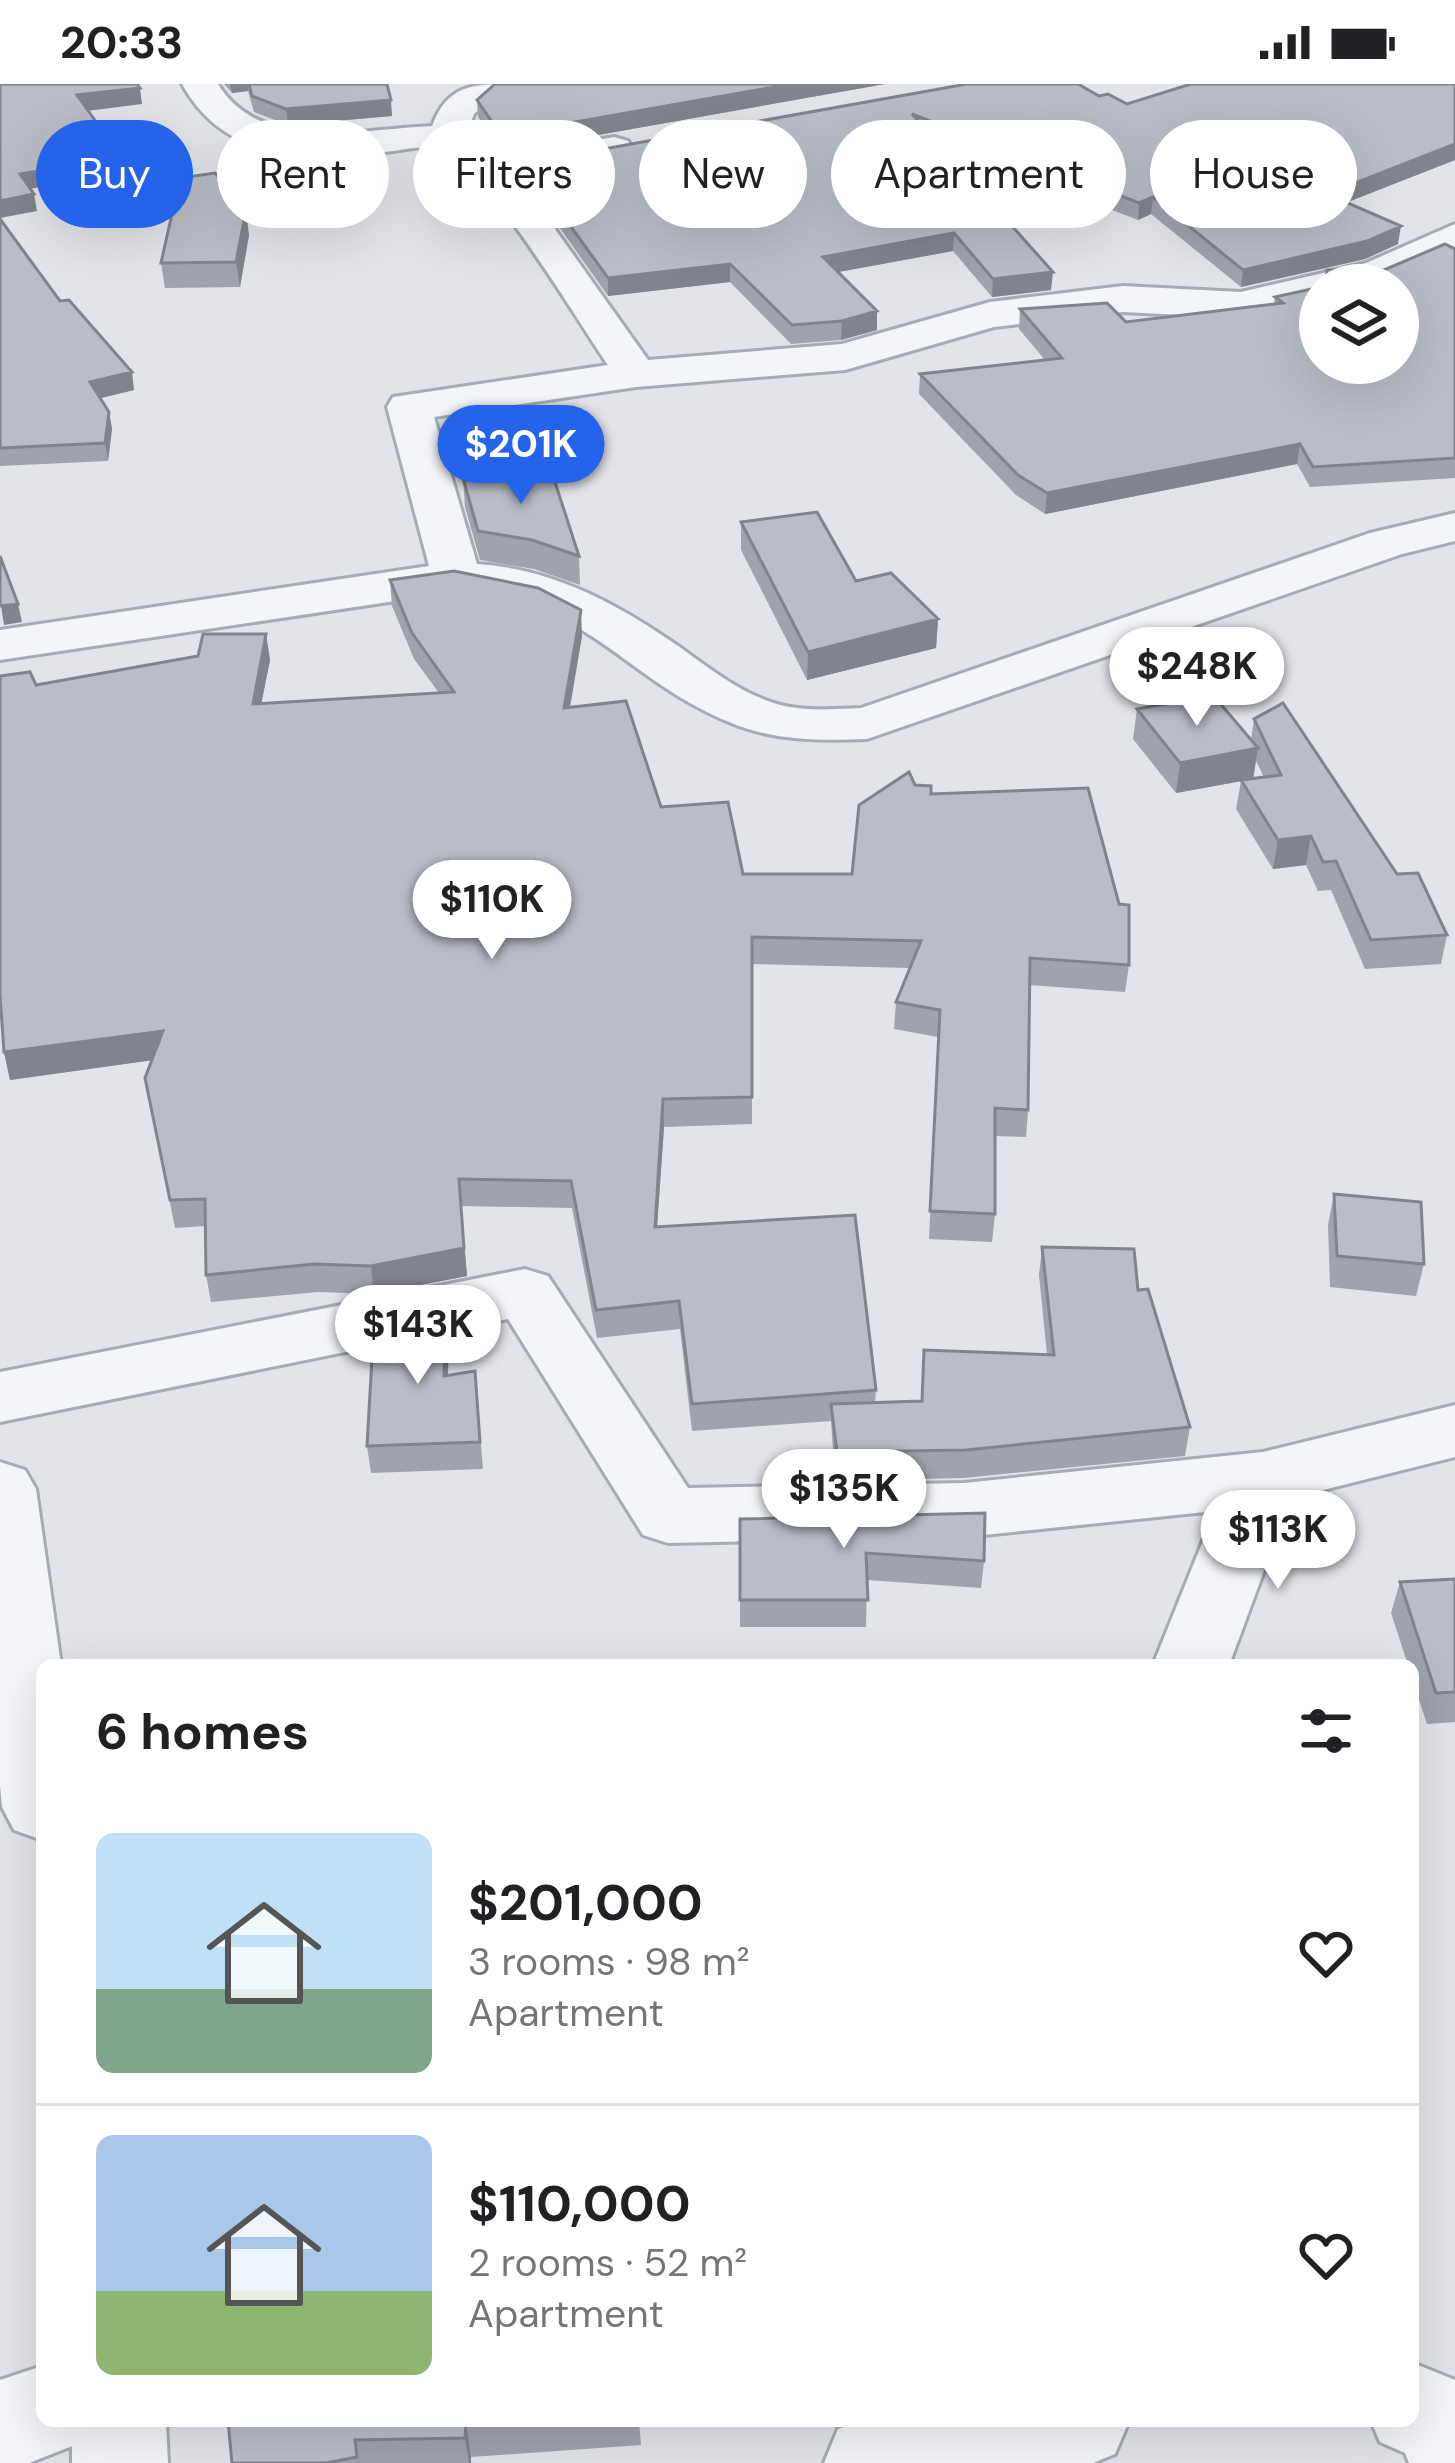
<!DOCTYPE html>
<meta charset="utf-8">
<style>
:root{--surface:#fff;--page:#f6f6f6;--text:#202124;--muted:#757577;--line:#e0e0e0;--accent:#2563eb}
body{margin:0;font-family:"DM Sans",sans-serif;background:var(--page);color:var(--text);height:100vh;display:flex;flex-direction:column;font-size:45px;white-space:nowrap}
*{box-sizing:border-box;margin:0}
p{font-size:39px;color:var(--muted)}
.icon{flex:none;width:66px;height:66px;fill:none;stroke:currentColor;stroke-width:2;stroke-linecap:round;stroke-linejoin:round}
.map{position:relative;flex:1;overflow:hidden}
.sheet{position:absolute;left:36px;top:1575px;width:1383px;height:768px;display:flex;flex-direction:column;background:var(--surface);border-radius:18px;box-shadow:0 12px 48px #0002}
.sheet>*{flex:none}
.guide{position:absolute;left:36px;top:36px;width:1383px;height:108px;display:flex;gap:24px}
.tools{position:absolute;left:1299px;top:180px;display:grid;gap:24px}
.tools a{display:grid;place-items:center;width:120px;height:120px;border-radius:50%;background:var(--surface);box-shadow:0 12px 48px #0002;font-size:60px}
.price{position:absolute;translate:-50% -102px;padding:0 27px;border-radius:42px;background:#fff;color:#222;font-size:39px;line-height:78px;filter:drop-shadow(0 3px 6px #0008)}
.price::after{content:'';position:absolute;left:50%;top:72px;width:36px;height:27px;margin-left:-18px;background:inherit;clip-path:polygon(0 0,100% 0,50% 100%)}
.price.selected{background:var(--accent);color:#fff}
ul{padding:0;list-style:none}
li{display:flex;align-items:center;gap:36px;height:300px;padding:0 60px}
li+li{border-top:3px solid var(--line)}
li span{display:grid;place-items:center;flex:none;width:336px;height:240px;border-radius:18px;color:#555}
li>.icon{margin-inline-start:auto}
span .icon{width:144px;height:144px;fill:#fffc;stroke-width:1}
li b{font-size:51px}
h2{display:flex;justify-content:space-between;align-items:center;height:144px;padding:0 60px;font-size:51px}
.pill{padding:0 42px;border-radius:54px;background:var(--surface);box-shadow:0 12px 48px #0002;font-size:42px;line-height:108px}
.pill.selected{background:var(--accent);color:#fff}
.status{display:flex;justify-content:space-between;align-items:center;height:84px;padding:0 60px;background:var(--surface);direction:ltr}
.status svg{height:33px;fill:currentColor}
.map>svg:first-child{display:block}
</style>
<div class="status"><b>20:33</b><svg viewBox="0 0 49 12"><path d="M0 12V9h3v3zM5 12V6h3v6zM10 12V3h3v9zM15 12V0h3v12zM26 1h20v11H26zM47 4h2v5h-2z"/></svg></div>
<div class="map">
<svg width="1455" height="2379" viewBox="0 0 1455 2379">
<rect width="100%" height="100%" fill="#e2e4ea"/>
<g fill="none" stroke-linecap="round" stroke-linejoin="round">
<defs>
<path id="minor" d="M182,0h36c42,70 145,45 214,42 15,-40 39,-42 77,-42l-35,30 -7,20 33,23 114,-20 14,4 5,8 -5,8 -110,20 130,183 194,-16 148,-42 133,-16 118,6 125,-29 89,-39v28l-74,33h-61v17l-79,16 -118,-6 -129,15 -149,43 -209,17 -202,30 43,147c77,5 141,40 204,84 29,21 61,46 96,56 27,8 57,5 84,4l509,-175 85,-20v28l-53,13 -535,185c-47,2 -94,2 -138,-17 -109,-45 -137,-121 -273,-130l-456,68v-30l429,-64 -42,-159 6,-10 215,-32c-32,-46 -122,-200 -169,-216 -14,-5 -39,2 -55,3 -82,4 -157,12 -202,-68z
M525,1185l23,7 140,212 276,-5 299,-31 192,-47v52l-164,41 -62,167h-76l62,-154 -251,26 -296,6 -25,-8 -135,-216 -508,103v-50z
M0,1378l25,8 11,19 25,176h-19v175l-28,-10 -12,-23 -2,-21z
M1413,2279l42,17v83h-46l-4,-10 -25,-11 -9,-21h42z
M42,2282v55h124l2,42h-96v-17l-43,17h-29v-83z
M859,2337h270l-14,33 -22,9h-269l14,-34z"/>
</defs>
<use href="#minor" stroke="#a7abb4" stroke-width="6"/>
<use href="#minor" fill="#f4f5f8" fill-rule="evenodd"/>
</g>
<path fill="#9fa3aa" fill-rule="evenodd" d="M224,0h163l5,32 -104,9 -34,-13 -6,-21 -16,2z
M495,0h390l-383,68 -24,-35 -1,-17z
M967,0l132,12 28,8 328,-20v76l-108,42 51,42 -33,15 -124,28 -90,-73 -13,6 -203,-79 116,149 -59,7 -39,-46 -115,21 39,58 -36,10 -50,4 -61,-62 -122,14 -82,-116 -1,-17z
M0,136l60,81 74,89 -34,8 9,14 3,17 -4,32 -108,5z
M249,151l-9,52 -75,1 -4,-25z
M1455,165v229l-145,9 -13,-23 -252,50 -29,-19 -97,-101 1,-20 125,-14 -26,-31 1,-20 106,13 148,-18 1,-7 123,-12h-73l2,-15h57z
M463,394l116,78 1,29 -46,-16 -54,-9 -15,-53z
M741,438l115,59 82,38 -2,29 -129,32 -66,-130z
M390,496l192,56 -12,72 91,99 82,67h109l63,-89 16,9 198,171 -4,27 -96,-7 -1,125 -2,27 -31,-1v78l-3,28 -63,-3 9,-202 -44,-8 2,-27 14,-34 -158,-4v160l-88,3 -7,100 219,163 -1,12 46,-1 126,-46 -8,-80 3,-28 96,43 52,137 -5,29 -221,22 -129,3 -4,-60 -139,10 -12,-102 -83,9 -25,-130 -111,-2 6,70 -93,18 -56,-2 -107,10 -5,-27 -1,-49 -30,2 -30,-150 7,-18 -142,20 -6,-28 32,-367 162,-29 68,-22 4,26 -9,44 178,-11 -25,-34 -22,-53z
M1137,625l114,31 3,-21 143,155 50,61 -6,29 -76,5 -34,-79 -13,1 -12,-26 -33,4 -37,-60 5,-28 -65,12 -43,-54zM1256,677l8,16 -11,2z
M1334,1110l90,70 -8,32 -86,-9 -2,-62z
M449,1252l-1,39 27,-4 8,98 -112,4 -4,-27z
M740,1435l244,42 -3,27 -114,-8 -1,47h-126z
M1455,1495v143l-28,2 -14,-43v-16h-5l-17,-52 9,-31z
M228,2337h411l2,24 -170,12v6h-239z"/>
<path fill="#82848b" d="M230,0h18v7l-16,2z
M791,0h94l-383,68 -1,-17z
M140,4l2,16 -63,8 -2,-17z
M391,16l1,16 -104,9 -2,-16z
M1455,60v16l-130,51 2,-17z
M121,73l2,16 -100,17 -3,-16z
M34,110l3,17 -37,7v-17z
M1153,113l-2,17 -13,6 1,-17z
M246,126l3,25 -9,52 -4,-25z
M1401,142l-3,18 -33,15 -124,28 2,-17z
M954,149l-1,18 -131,24 1,-18z
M730,180v18l-122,14v-18z
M1053,188l-2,18 -59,7 1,-18z
M877,227v19l-36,10 1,-19z
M132,288l2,18 -41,10 -3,-18z
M109,328l3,17 -4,32 -3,-18z
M1300,360l-3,20 -252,50 2,-21z
M18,520l4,18 -18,3 -3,-19z
M581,526l1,26 -17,98 -1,-26z
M938,535l-2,29 -129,32 1,-28z
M266,550l4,26 -14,70 -3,-26z
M1258,664l-5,31 -77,14 4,-30z
M1311,752l-5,29 -33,4 5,-29z
M163,947l5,27 -158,22 -6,-28z
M663,1015l1,28 -9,128v-28z
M459,1095l8,97 -93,18 -3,-28z
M446,1225l3,27 -2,67 -3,-27z
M466,2337l5,36v6h-2l-4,-25z"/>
<path fill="#b9bdc6" stroke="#82848b" stroke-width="3" d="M0,0h137l3,4 -63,7 44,62 -101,17 14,20 -34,7z
M249,0h138l4,16 -105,9 -34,-13z
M495,0h296l-290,51 -24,-35z
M967,0h111l21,12 9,-2 19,10 64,-20h264v60l-128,50 74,32 -34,15 -124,29 -90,-73 -14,6 -227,-89 141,158 -60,7 -39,-46 -131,24 54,54 -35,10 -50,4 -62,-61 -122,14 -83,-115z
M215,89l31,37 -10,52 -75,1 19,-85z
M0,135l60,82 9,-1 63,72 -42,10 19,30 -4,31 -105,5z
M1445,160l10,5v209l-142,9 -13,-23 -253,49 -29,-18 -98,-101 142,-16 -42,-49 87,-6 19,19 157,-19 -8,-6 45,-10v76h78v-78h-72l1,-15h57z
M550,383l29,89 -47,-16 -54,-9 -15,-53z
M817,428l39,69 35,-8 47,46 -130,33 -67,-130z
M0,472l18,48 -18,2z
M454,487l84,17 43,22 -17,98 62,-7 35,106 67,-5 15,72h109l7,-69 50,-33 6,13 16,1v8l157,-6 31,116 10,1v60l-99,-7 -2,152 -33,-2v106l-65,-3 10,-201 -44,-8 25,-61 -169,-4v160l-89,2 -8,128 200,-12 21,175 -184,14 -13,-103 -83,9 -25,-129 -112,-2 5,69 -93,18 -57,-2 -108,11 -1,-76 -35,1 -25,-122 18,-47 -159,21 -4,-57v-319l30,-4 6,13 162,-29 5,-22h63l-13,70 201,-12 -42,-59 -22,-53z
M1213,611l45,53 -78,15 -43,-54z
M1283,619l114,171 21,-1 29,62 -76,5 -35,-79 -13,1 -12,-26 -33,4 -37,-60 40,-5 -27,-56z
M1334,1110l87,8 3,62 -87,-8z
M1042,1163l92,2 4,41 10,-1 42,138 -224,23 -129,2 -6,-48 91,-3 2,-51 130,5z
M446,1225l-2,67 31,-5 5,71 -113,4 7,-123z
M985,1429l-1,48 -118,-8 2,47h-128v-81z
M1455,1495v113l-19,1 -36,-111z
M228,2337h241h-3l-1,17 -110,2 2,17 -31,6h-94z"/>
</svg>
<div class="tools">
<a><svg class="icon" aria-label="layers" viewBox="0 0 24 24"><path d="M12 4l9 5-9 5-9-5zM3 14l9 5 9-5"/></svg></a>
</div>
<b class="price selected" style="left:521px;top:423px">$201K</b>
<b class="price" style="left:1197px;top:645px">$248K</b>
<b class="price" style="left:492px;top:878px">$110K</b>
<b class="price" style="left:418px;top:1303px">$143K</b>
<b class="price" style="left:844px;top:1467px">$135K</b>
<b class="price" style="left:1278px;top:1508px">$113K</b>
<div class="guide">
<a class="pill selected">Buy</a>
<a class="pill">Rent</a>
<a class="pill">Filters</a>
<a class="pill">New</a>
<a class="pill">Apartment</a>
<a class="pill">House</a>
</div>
<section class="sheet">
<h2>6 homes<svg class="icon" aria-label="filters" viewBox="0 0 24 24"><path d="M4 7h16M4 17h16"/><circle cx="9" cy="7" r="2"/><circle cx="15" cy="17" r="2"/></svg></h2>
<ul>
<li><span style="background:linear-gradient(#bfe0f5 65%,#7fa58c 0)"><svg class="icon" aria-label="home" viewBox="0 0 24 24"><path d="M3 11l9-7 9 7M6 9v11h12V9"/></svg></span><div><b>$201,000</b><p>3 rooms · 98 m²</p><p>Apartment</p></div><svg class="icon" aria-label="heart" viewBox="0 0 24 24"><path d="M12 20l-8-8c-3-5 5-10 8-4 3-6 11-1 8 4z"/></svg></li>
<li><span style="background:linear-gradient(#a9c7e8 65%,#8fb573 0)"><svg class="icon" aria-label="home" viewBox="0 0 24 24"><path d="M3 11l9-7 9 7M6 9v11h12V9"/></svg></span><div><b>$110,000</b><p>2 rooms · 52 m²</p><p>Apartment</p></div><svg class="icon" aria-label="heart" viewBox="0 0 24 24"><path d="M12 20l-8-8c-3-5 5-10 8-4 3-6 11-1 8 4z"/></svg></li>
</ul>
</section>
</div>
